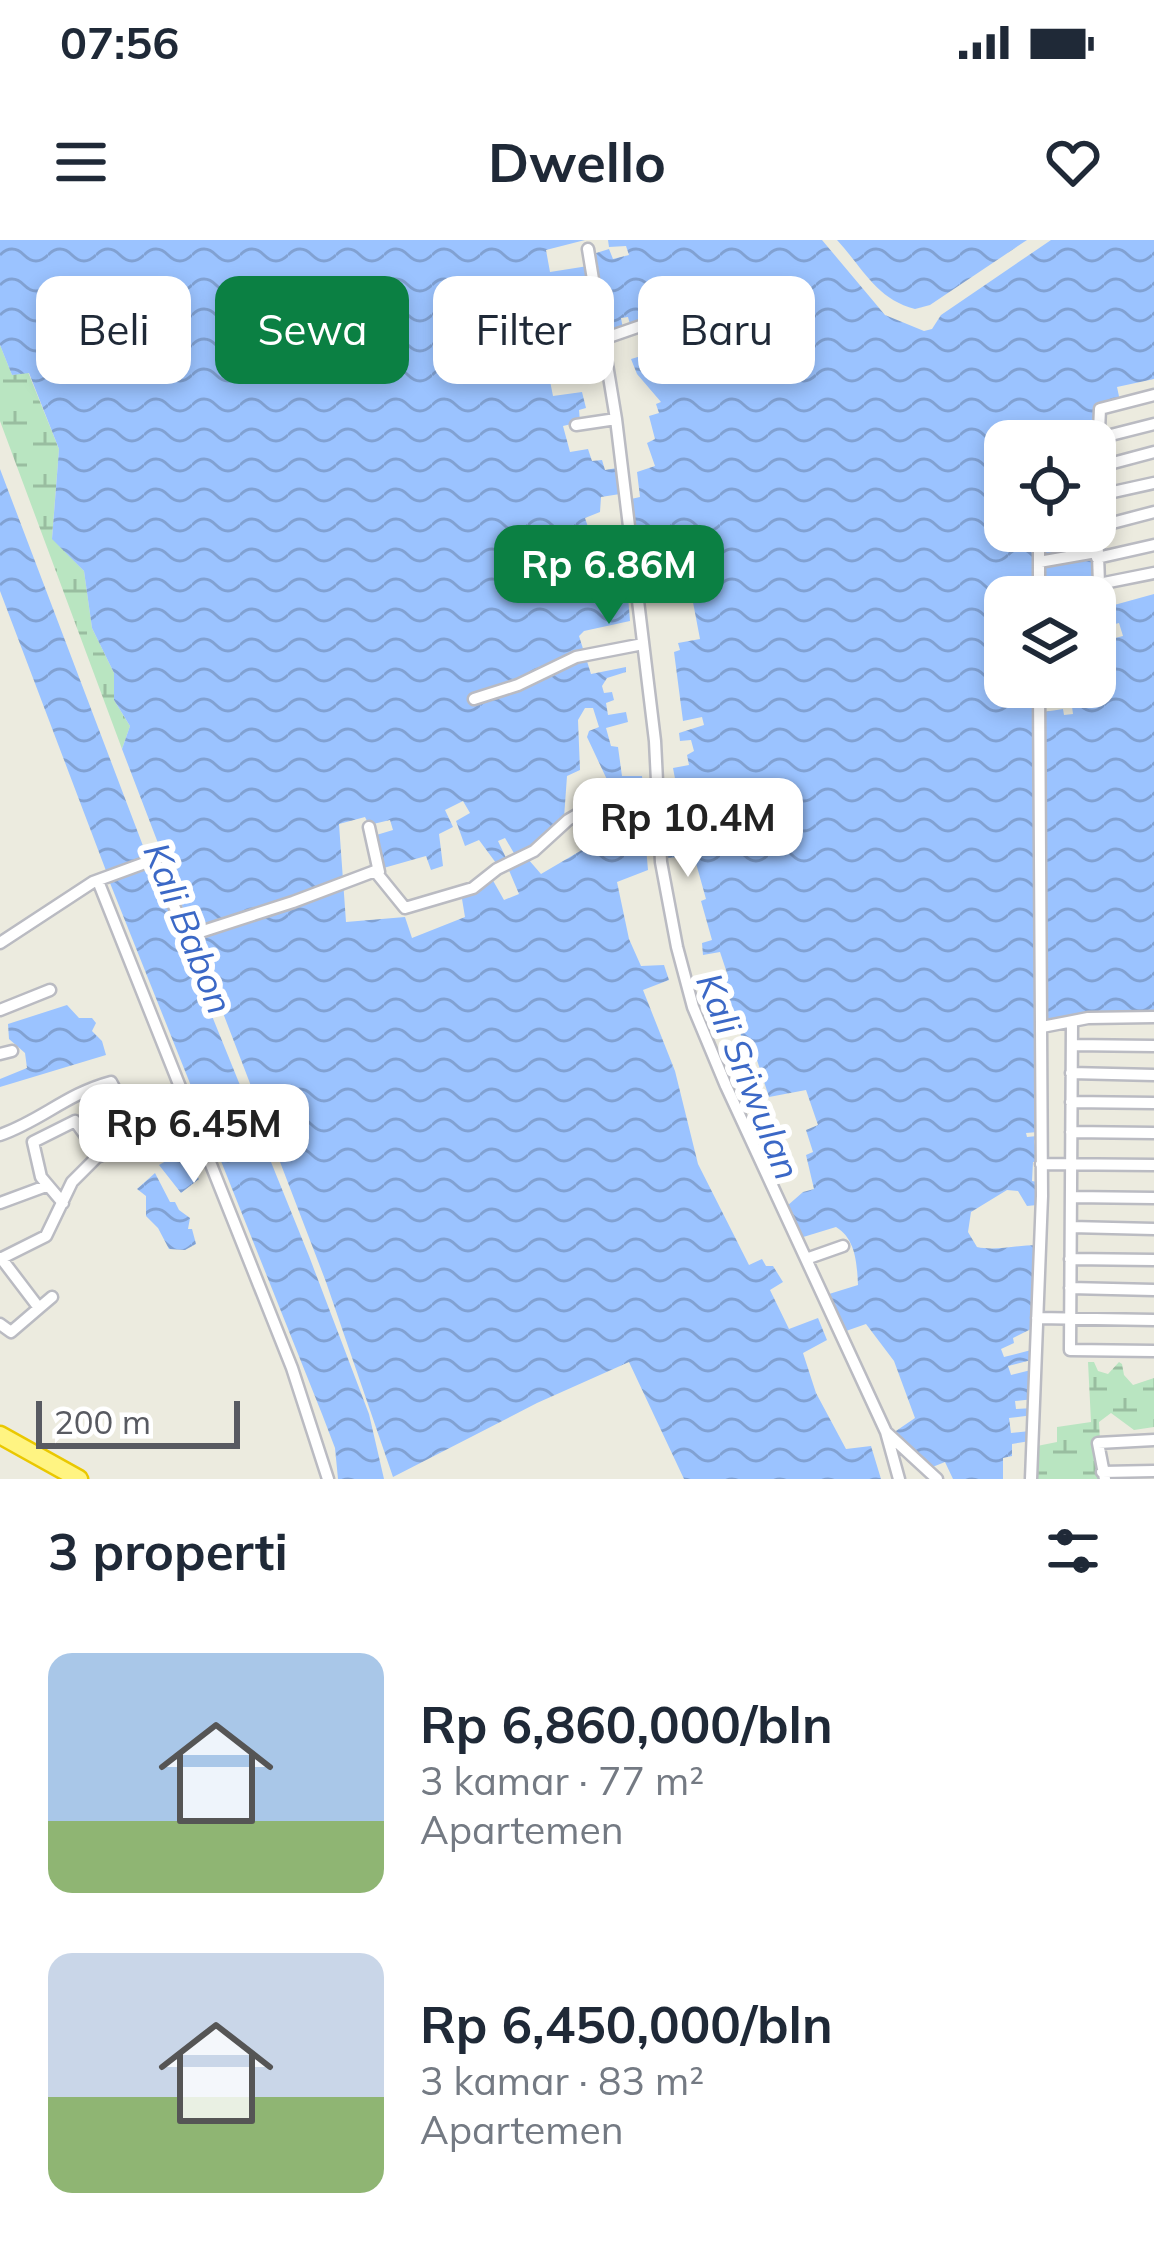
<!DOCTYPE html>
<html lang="id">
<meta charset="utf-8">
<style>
:root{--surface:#fff;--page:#f6f6f7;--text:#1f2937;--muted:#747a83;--accent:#0b8043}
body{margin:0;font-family:Mulish,sans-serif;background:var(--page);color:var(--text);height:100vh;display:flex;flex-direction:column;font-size:45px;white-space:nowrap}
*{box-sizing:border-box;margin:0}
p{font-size:39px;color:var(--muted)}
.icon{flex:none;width:66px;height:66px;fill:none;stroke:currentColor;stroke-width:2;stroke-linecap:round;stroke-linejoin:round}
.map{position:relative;height:1239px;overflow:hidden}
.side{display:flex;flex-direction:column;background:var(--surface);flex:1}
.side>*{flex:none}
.guide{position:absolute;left:36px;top:36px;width:1083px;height:108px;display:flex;gap:24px}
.buttons{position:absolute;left:984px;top:180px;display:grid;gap:24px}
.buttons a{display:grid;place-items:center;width:132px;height:132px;border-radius:24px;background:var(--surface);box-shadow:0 6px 18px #0003;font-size:60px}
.scale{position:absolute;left:36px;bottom:30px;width:204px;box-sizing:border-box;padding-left:12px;border:6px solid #585a61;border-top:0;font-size:33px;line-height:42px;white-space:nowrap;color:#585a61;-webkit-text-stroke:9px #fff;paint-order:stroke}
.price{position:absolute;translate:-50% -102px;padding:0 27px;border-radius:24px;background:#fff;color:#222;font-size:39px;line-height:78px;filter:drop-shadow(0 3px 6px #0008)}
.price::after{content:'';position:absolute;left:50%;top:72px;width:36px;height:27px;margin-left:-18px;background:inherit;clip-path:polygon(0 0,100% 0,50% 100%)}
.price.active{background:var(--accent);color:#fff}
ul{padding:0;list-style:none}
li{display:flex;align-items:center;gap:36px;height:300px;padding:0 48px}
li span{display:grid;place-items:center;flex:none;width:336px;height:240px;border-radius:24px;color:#555}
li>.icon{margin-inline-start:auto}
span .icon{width:144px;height:144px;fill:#fffc;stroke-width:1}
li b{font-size:51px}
h2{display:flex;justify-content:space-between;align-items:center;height:144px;padding:0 48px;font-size:51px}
.tag{padding:0 42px;border-radius:24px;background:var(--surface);box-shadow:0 6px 18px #0003;font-size:42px;line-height:108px}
.tag.active{background:var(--accent);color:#fff}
.status{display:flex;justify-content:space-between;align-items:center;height:84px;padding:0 60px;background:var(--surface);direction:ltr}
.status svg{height:33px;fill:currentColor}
header{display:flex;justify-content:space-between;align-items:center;height:156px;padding:0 48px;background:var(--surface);font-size:54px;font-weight:700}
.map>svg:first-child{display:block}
</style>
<div class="status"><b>07:56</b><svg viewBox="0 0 49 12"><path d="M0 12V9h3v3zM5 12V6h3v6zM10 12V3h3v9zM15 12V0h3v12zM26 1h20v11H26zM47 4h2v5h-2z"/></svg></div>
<header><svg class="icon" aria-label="menu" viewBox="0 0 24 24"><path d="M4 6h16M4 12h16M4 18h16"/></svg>Dwello<svg class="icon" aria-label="heart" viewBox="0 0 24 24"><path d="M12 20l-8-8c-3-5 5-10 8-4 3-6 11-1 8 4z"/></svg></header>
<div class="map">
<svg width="1154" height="1239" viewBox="0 0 1154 1239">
<defs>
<pattern id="wetland-marsh" width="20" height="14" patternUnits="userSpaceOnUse" patternTransform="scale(3)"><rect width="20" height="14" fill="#b9e5c1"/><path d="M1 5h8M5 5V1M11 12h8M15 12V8" fill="none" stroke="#99bda0"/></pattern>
<pattern id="water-waves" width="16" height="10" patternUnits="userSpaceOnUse" patternTransform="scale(3)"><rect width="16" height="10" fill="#9bc3ff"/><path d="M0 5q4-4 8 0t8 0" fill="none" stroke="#81a1d2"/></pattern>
</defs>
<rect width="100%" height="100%" fill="#ecebdf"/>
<path fill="url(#wetland-marsh)" d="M0,105l12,30 16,-3 31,77 -7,89 32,33 8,57 22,45v27l16,26 -8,23 -122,-328z
M1088,1122h6l4,9 10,3 11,-12 3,2 2,11 9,10 21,-7v49l-20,3 -23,-17 -12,9 3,57h-67l2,-33 20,-4v-15l34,-5z"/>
<path fill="url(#water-waves)" d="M0,0h585l-39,10 4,22 38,-6 7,45 -25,6 5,14 22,-6 9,51 -17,3 -4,-13 -7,2v10l-28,3 3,15 29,-4 4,16 -7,2 1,12 -17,4 7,26 18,-3 4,12 10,-1 3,10 12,-2 3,26 -19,3 -1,15 -15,6 8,24 -9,4 -2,7 15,49 31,-6 2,25 -46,10 -5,5 12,38 35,-7v5l-19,6 -5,8 2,7 8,-1 2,8 -8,3 2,12 18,-3 2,10 -22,6 5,18 7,1 4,29h20l1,10h-33l-23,-49 2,-6 10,-4 -6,-19h-8l-7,12 2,50 -13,6 -3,42 -32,29 -17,8 -10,-17 -7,3 9,19 -11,3 -17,-23 -14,6 -9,-25 14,-8 -7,-12 -18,9 8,17 -14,7 4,32 -12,4 -5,-14 -46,13 -7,-33 20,-6 -3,-10 -21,5 -4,-8 -26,7 7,98 59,-5 7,21 53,-21 -3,-18 29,-22 13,23 15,-6 -11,-26 20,-9 13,15 46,-27 -4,-10 34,-13 6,24 23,-1 2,23 -31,12 12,57 12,27 23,-1 5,15 -26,10 32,81 23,93 51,101 13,-6 4,7h7l10,16 -13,8 19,39 29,-11 9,22 -24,13 13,40 30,56 25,-3 10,33h-197l-55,-117 -92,41 -144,74 -67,-195 -204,-533 8,-23 -16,-26v-27l-22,-45 -8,-57 -32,-32 7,-90 -30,-76 -17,2 -12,-30z
M608,0h214l63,75 39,16 8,-2 9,-14 110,-75h103v139l-37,8 3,14 -24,2v43l-1,-5h-90v90h31v66h-31v90h31l2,445 -12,1 1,4 10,-1 -3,5 4,21h-5l-1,19 5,1v23l-10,1 -9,-15 -11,-1 -36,22 -3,20 9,15c18,4 41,-2 60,-2l-2,72 -4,12 -18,9 1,5 -13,6 3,8 31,-8v10l-27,7 3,9 24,-6 -1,30 -19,2 1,8 17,-1v7l-24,3 2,15 19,-2v10l-18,3v12l-9,2v21h-50l-8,-17 -15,6 -37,-35 22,-15 -21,-57 -28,-37 -20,7 -17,-37 29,-9c-1,-21 -2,-46 -22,-58l-36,11 -13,-32 16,-14 11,-3 -8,-34 7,-3 -7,-22 12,-5 -12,-35 -37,7 -13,-40 -35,6 -3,-10 27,-7 -25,-67 8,-3 -8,-24 -17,3 -1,-12 10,-3 -11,-39 5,-2 -12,-43 -28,2 -3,-22 27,-4 -4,-15 10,-4 -10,-30 -10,1 -3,-16 16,-3 -2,-10 7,-4 -3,-11 -11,1 -1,-8 25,-8 -2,-8 -19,4 -9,-69 6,-2 -2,-7 22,-4 -8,-42 -7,-7 -38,5 -16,-96 9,-2 -3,-25 18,-6 -8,-23 8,-4 -6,-23 10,-3 -3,-9 5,-2 -24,-28 -6,-15 24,-7 -3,-9 8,-3 -3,-16 37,-14 5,11 10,-3 -12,-32 -9,4 5,18 -22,8 -7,-14 -16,6 5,12 -22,8 -3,-11 -7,1 2,11 -9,3 -4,-10h-5l-12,-68 16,-5 4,10 16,-4 -3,-9 -17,1z
M837,0h190l-97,65 -15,4c-39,-10 -52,-41 -78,-69z
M0,229l148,390 -40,17 -108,-285z
M1044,291h49l1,18 -49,10z
M1091,316l4,34 7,1 5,16 47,-13v421l-102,9v-5h-6l-2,-307 19,-3 1,6 9,-1 -2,-15 -14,1 -2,-13h40v-44l28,-7 -4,-13 -24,6v-32h-51l-1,-30z
M151,625l158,391 60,158 15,65h-46l-3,-31 -13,-34 -212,-531z
M67,765l12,13h13l4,5 -4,8 10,10 4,14 -106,32v-8l27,-11 -2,-15 -16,-14 -1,-15z
M187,909l1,14 11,16 -18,14 -22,-28z
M155,933l15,29h5l4,8 11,8 -2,11h4l4,15 -11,6 -16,-1 -11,-21 -12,-12v-20l-9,-7z"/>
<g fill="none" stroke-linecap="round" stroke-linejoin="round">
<path stroke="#9bc3ff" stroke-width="3" d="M653,563l2,38
M712,825l15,35"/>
<defs>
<path id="minor" d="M588,9l28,170 39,322 6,121 16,85 16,60 33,79 160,346 13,47
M603,99l49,-17
M1154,155l-54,14 -4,87 3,88 55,-11
M576,185l40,-6
M1099,198l55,-14
M1098,227l56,-15
M1095,256l59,-13
M1097,287l57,-15
M1039,291v66
M1097,318l57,-13
M1039,322l57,-10
M474,459l44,-14 58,-28 67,-13
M369,587l10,45
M98,641l194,487 36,111
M0,703l93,-61 60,-22 32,70 6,5 102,-33 82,-31 30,37 68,-20 24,-19 37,-18 34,-31 29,-17 11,-4 49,1
M0,770l50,-20
M1072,783l-2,327 84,1
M1042,787l46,-9 66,-1
M1072,805l82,1
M0,814l12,-3
M1071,833l83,2
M1071,862l83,1
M1071,892l83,1
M0,895c41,-14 66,-41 111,-53l27,50
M1041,924l113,1
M1071,957l83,1
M0,963l46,-17
M63,963l-22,-26 -8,-35 42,-21 25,35
M1071,987l83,2
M1,1018l38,50 13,-11
M0,1019l46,-23 26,-54 38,-38 80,-33
M806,1019l37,-13
M1070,1019l84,1
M1070,1048l84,2
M1037,1078l117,2
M0,1084l11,8 28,-24
M886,1192l51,47
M1102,1232l52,-1
M1031,1239l11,-283 -3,-509
M1105,1239l-7,-36 56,-3"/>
<path id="highway" d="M0,1195l79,44"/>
</defs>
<use href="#minor" stroke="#babbc2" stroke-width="15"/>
<use href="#highway" stroke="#eac800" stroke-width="21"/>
<use href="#minor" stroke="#fff" stroke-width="10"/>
<use href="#highway" stroke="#fff482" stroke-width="16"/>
</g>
<g text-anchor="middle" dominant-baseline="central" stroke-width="12" stroke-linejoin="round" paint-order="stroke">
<g font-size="36" font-style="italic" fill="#3b68c6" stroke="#fff">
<text transform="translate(189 688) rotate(68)">Kali Babon</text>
<text transform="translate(749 836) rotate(68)">Kali Sriwulan</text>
</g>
</g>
</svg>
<div class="buttons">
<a><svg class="icon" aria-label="locate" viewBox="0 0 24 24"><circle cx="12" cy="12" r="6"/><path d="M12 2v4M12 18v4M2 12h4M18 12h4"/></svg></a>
<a><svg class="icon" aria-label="layers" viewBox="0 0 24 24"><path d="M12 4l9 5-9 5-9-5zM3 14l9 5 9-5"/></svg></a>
</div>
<div class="scale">200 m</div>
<b class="price active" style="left:609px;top:387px">Rp 6.86M</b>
<b class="price" style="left:688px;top:640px">Rp 10.4M</b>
<b class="price" style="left:194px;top:946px">Rp 6.45M</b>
<div class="guide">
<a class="tag">Beli</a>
<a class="tag active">Sewa</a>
<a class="tag">Filter</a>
<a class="tag">Baru</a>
</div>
</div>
<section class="side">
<h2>3 properti<svg class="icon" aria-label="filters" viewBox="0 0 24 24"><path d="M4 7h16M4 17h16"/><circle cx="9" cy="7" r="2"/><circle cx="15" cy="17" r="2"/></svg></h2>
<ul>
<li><span style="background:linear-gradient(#a9c7e8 70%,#8fb573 0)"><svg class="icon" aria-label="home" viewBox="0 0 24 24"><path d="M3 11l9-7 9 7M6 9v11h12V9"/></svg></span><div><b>Rp 6,860,000/bln</b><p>3 kamar · 77 m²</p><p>Apartemen</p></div></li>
<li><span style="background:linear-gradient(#c9d6e8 60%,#8fb573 0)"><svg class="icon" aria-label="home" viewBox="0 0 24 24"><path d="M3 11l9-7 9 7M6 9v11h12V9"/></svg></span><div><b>Rp 6,450,000/bln</b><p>3 kamar · 83 m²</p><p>Apartemen</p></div></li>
</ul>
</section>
